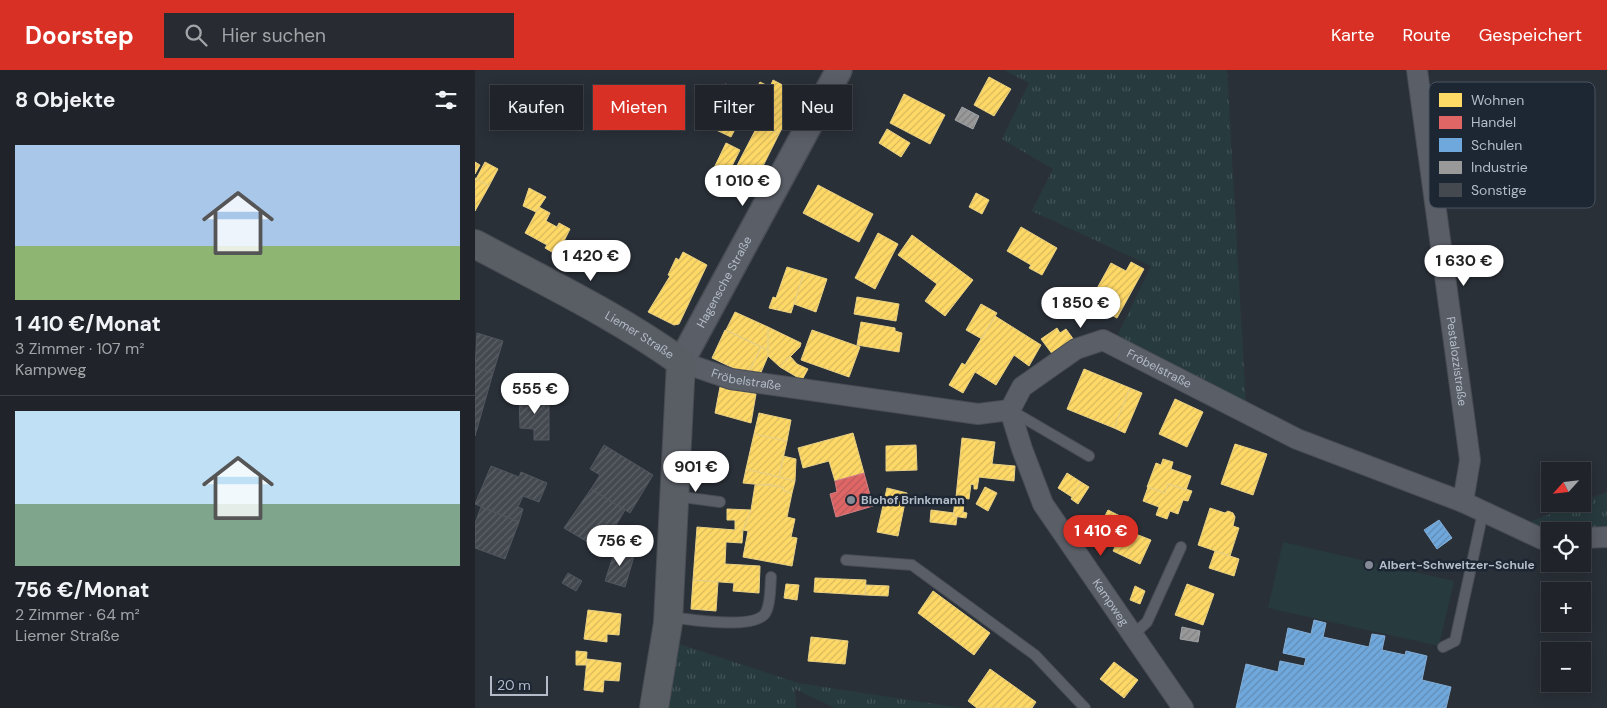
<!DOCTYPE html>
<html lang="de">
<meta charset="utf-8">
<style>
:root{--surface:#20242a;--page:#282c32;--text:#f1f3f6;--muted:#a2a4a8;--line:#3d4147;--accent:#d93025}
body{margin:0;font-family:"DM Sans",sans-serif;background:var(--page);color:var(--text);height:100vh;display:flex;flex-direction:column;font-size:19px;white-space:nowrap}
*{box-sizing:border-box;margin:0}
p{font-size:16px;color:var(--muted)}
.icon{flex:none;width:28px;height:28px;fill:none;stroke:currentColor;stroke-width:2;stroke-linecap:round;stroke-linejoin:round}
.map{position:relative;flex:1;overflow:hidden}
.drawer{display:flex;flex-direction:column;background:var(--surface);width:475px}
.drawer>*{flex:none}
.hud{position:absolute;left:15px;top:15px;width:475px;height:45px;display:flex;gap:10px}
.needle{width:32px;rotate:243deg}
.fabs{position:absolute;left:1066px;top:392px;display:grid;gap:10px}
.fabs a{display:grid;place-items:center;width:50px;height:50px;border-radius:0px;background:var(--surface);box-shadow:0 2px 12px #0003,0 0 0 1px var(--line);font-size:25px}
.scale{position:absolute;left:15px;bottom:12px;width:58px;box-sizing:border-box;padding-left:5px;border:2px solid #b4bcc9;border-top:0;font-size:14px;line-height:18px;white-space:nowrap;color:#b4bcc9;-webkit-text-stroke:4px #1d2633;paint-order:stroke}
.price{position:absolute;translate:-50% -42px;padding:0 11px;border-radius:18px;background:#fff;color:#222;font-size:16px;line-height:32px;filter:drop-shadow(0 1px 2px #0008)}
.price::after{content:'';position:absolute;left:50%;top:30px;width:15px;height:11px;margin-left:-8px;background:inherit;clip-path:polygon(0 0,100% 0,50% 100%)}
.price.active{background:var(--accent);color:#fff}
ul{padding:0;list-style:none}
li{display:grid;align-content:center;gap:10px;height:265px;padding:0 15px}
li+li{border-top:1px solid var(--line)}
li span{display:grid;place-items:center;height:155px;border-radius:0px;color:#555}
li>.icon{margin-inline-start:auto}
span .icon{width:90px;height:90px;fill:#fffc;stroke-width:1}
li b{font-size:21px}
h2{display:flex;justify-content:space-between;align-items:center;height:60px;padding:0 15px;font-size:21px}
.pill{padding:0 18px;border-radius:0px;background:var(--surface);box-shadow:0 2px 12px #0003,0 0 0 1px var(--line);font-size:18px;line-height:45px}
.pill.active{background:var(--accent);color:#fff}
header{display:flex;align-items:center;gap:30px;box-sizing:border-box;height:70px;padding:0 25px;background:var(--accent);color:#fff}
header strong{font-size:24px}
nav{display:flex;gap:28px;margin-inline-start:auto;font-size:18px}
.search{width:350px;height:45px;background:var(--page);display:flex;align-items:center;gap:12px;box-sizing:border-box;padding:0 18px;border-radius:0px;color:var(--muted);font-size:19px}
main{display:flex;flex:1;min-height:0}
.map>svg:first-child{display:block}
</style>
<header>
<strong>Doorstep</strong>
<div class="search"><svg class="icon" aria-label="search" viewBox="0 0 24 24"><circle cx="10" cy="10" r="6"/><path d="M15 15l6 6"/></svg>Hier suchen</div>
<nav><a>Karte</a><a>Route</a><a>Gespeichert</a></nav>
</header>
<main>
<section class="drawer">
<h2>8 Objekte<svg class="icon" aria-label="filters" viewBox="0 0 24 24"><path d="M4 7h16M4 17h16"/><circle cx="9" cy="7" r="2"/><circle cx="15" cy="17" r="2"/></svg></h2>
<ul>
<li><span style="background:linear-gradient(#a9c7e8 65%,#8fb573 0)"><svg class="icon" aria-label="home" viewBox="0 0 24 24"><path d="M3 11l9-7 9 7M6 9v11h12V9"/></svg></span><div><b>1 410 €/Monat</b><p>3 Zimmer · 107 m²</p><p>Kampweg</p></div></li>
<li><span style="background:linear-gradient(#bfe0f5 60%,#7fa58c 0)"><svg class="icon" aria-label="home" viewBox="0 0 24 24"><path d="M3 11l9-7 9 7M6 9v11h12V9"/></svg></span><div><b>756 €/Monat</b><p>2 Zimmer · 64 m²</p><p>Liemer Straße</p></div></li>
</ul>
</section>
<div class="map">
<svg width="1132" height="638" viewBox="0 0 1132 638">
<defs>
<pattern id="grass-tufts" width="24" height="20" patternUnits="userSpaceOnUse" patternTransform="scale(1.25)"><rect width="24" height="20" fill="#273a3e"/><path d="M3 7l-1-3M5 7V3M7 7l1-3M15 17l-1-3M17 17v-4M19 17l1-3" fill="none" stroke="#445559"/></pattern>
<pattern id="homes-hatch" width="6" height="6" patternUnits="userSpaceOnUse" patternTransform="scale(1.25)"><rect width="6" height="6" fill="#ffd966"/><path d="M-1 1l2-2M0 6l6-6M5 7l2-2" fill="none" stroke="#d7b95e"/></pattern>
<pattern id="shops-hatch" width="6" height="6" patternUnits="userSpaceOnUse" patternTransform="scale(1.25)"><rect width="6" height="6" fill="#e06666"/><path d="M-1 1l2-2M0 6l6-6M5 7l2-2" fill="none" stroke="#b65a5c"/></pattern>
<pattern id="schools-hatch" width="6" height="6" patternUnits="userSpaceOnUse" patternTransform="scale(1.25)"><rect width="6" height="6" fill="#6fa8dc"/><path d="M-1 1l2-2M0 6l6-6M5 7l2-2" fill="none" stroke="#618cb4"/></pattern>
<pattern id="industry-hatch" width="6" height="6" patternUnits="userSpaceOnUse" patternTransform="scale(1.25)"><rect width="6" height="6" fill="#999"/><path d="M-1 1l2-2M0 6l6-6M5 7l2-2" fill="none" stroke="#808182"/></pattern>
<pattern id="building-hatch" width="6" height="6" patternUnits="userSpaceOnUse" patternTransform="scale(1.25)"><rect width="6" height="6" fill="#444950"/><path d="M-1 1l2-2M0 6l6-6M5 7l2-2" fill="none" stroke="#5d6168"/></pattern>
</defs>
<rect width="100%" height="100%" fill="#2a3038"/>
<path fill="url(#grass-tufts)" d="M529,0h223l19,335 -135,-56 40,-83 -119,-55 21,-42 -51,-30 27,-56z
M1132,422v40l-57,-1 -26,-7 52,-20h7v-3z
M201,573l122,40 163,25h-126l-40,-19 1,19h-128z"/>
<path fill="#273a3e" d="M808,472l171,39 -15,65 -171,-38z"/>
<path fill="url(#homes-hatch)" stroke="#e8d084" d="M514,7l22,12 -17,27 -20,-11z
M298,10l27,14 -21,40 -37,-21 9,-16 11,5 3,-6 -10,-5 5,-9 10,5z
M250,14l26,13 -9,16 -26,-12z
M429,24l41,21 -15,29 -40,-21z
M251,35l17,9 -12,23 -17,-8z
M284,53l20,11 -27,54 -21,-11z
M412,59l23,14 -9,14 -22,-14z
M251,73l14,7 -13,26 -14,-6z
M0,92l5,3 -5,9z
M10,92l13,7 -9,17 -13,-7z
M0,108l14,8 -14,25z
M343,115l55,29 -14,28 -56,-29z
M54,118l17,9 -10,15 -13,-6z
M501,123l13,7 -7,14 -13,-7z
M64,137l11,6 -4,8 11,6 2,-4 11,6 -13,26 -12,-7 2,-3 -22,-12z
M546,157l36,21 -15,27 -13,-7 2,-3 -24,-14z
M403,163l20,11 -23,45 -20,-11z
M437,165l61,45 -28,36 -20,-15 12,-17 -39,-29z
M208,182l24,13 -28,59 -5,1 -26,-13 22,-36 -2,-1 8,-17 3,2z
M656,192l13,7 -27,49 -28,-15 22,-40 15,8z
M312,197l17,5 -13,41 -22,-5 4,-11 3,1z
M329,202l23,7 -11,33 -22,-8z
M382,227l42,7 -3,17 -42,-7z
M506,234l16,9 -15,26 -16,-9z
M260,242l33,15v23l-42,-20z
M520,246l46,29 -12,21 -15,-11 -18,30 -21,-13 -12,21 -14,-8 13,-22 3,2z
M386,252l34,6v3l7,2 -3,19 -42,-7z
M293,257l33,16 -1,4 -20,20 -12,-11z
M582,258l3,5 6,-4 8,11 -21,15 -12,-16z
M250,260l36,17 -13,28 -36,-17z
M337,260l48,17 -11,30 -48,-17z
M286,277l7,3v6l-9,21 -10,-5z
M315,286l7,8 11,5 -6,11 -22,-13z
M609,299l46,19 -16,40 -47,-19z
M245,317l36,7 -5,29 -36,-10z
M655,318l12,5 -17,40 -11,-5z
M700,329l28,13 -16,35 -28,-13z
M284,343l32,7 -4,21 -33,-7z
M378,363l11,40 -29,8 -6,-20 -26,7 -5,-20z
M279,364l33,7 -8,36 -33,-8z
M487,368l33,4 -3,22 23,2 -1,15 -35,-4 -2,12h-3v-4l-3,-1 -2,15 -13,-2z
M760,374l32,10 -14,41 -32,-11z
M441,375l1,25 -31,1v-25z
M308,386l13,3 -1,22 -16,-4z
M688,389l10,3 -2,7 20,7 -5,14 -18,-6 -3,9 -18,-6 9,-24 5,2z
M271,399l49,12 -3,12 -8,-2 -1,-4 -40,-4z
M592,403l14,9 -9,15 -14,-9z
M606,412l8,5 -11,17 -7,-5z
M292,414l16,3 1,4 8,2 -5,24 8,2 -4,18 6,1 -5,28 -49,-9 5,-26 -5,-1 8,-20 4,-25z
M693,414l24,7 -4,10 -5,-1 -5,14 -8,-3 -3,8 -11,-4 3,-8 -16,-6 5,-14 17,6z
M510,417l12,6 -9,18 -12,-7z
M412,418l20,5 -9,43 -21,-4z
M480,432l9,1 -1,9 4,1 -1,5 -13,-2z
M735,438l15,5 3,-2 5,2 2,4 -2,9 6,2 -9,28 -32,-11z
M252,439l24,1 -8,20 -1,13 -16,-1 -1,22 35,2 -1,27 -26,-2 1,-8 -41,-3 4,-53 38,3v-10h-8z
M456,440l23,3 -1,3 4,1 -1,8 -26,-3z
M633,440l20,10 -13,26 -14,-7 1,-3 -6,-3z
M648,459l28,11 -11,24 -27,-13z
M740,481l24,8 -5,17 -25,-8z
M340,508l51,2 -1,15 -51,-3z
M218,510l25,2 -2,29 -25,-2z
M311,514l13,1 -2,15 -13,-2z
M712,514l27,10 -11,31 -28,-10z
M391,515l23,1 -1,10 -23,-1z
M660,516l10,5 -5,13 -10,-4z
M458,521l57,42 -16,22 -56,-42z
M113,540l33,4 -2,21 -12,-1v8l-23,-3z
M336,567l37,4 -3,23 -37,-3z
M101,581l11,1 -1,13h-10z
M112,589l34,4 -2,18 -15,-1 -1,12 -19,-2z
M639,592l24,18 -14,18 -24,-19z
M515,599l46,33 -4,6h-55l-9,-7z"/>
<path fill="url(#shops-hatch)" stroke="#d38084" d="M389,403l9,33 -37,11 -6,-23 7,-2 -2,-11z"/>
<path fill="url(#schools-hatch)" stroke="#84aed6" d="M964,450l13,18 -15,11 -13,-19z
M839,550l12,3 -3,14 46,10 3,-13 13,2 -3,14 23,5 1,-4 21,5 -5,24 29,7 -5,21h-210l10,-44 32,8 2,-11 24,5 2,-8 -23,-5 5,-25 23,6z"/>
<path fill="url(#industry-hatch)" stroke="#a1a4a7" d="M487,37l17,9 -6,13 -18,-9z
M707,557l18,4 -2,11 -18,-3z"/>
<path fill="url(#building-hatch)" stroke="#52575f" d="M2,263l26,8 -10,32 -18,-5z
M0,298l18,5 -18,63z
M74,325v45h-15v-11l-14,-1 -1,-32z
M129,375l49,30 -23,38 -39,-24 9,-14 -10,-6z
M16,396l28,11 2,-5 26,11 -8,19 -16,-6 -5,11 5,2 -4,13 -44,-18z
M116,419l34,21 -24,40 -37,-22z
M6,437l38,15 -14,37 -30,-11v-25z
M141,477l19,6 -10,34 -20,-6z
M93,503l14,8 -6,10 -14,-8z"/>
<g fill="none" stroke-linecap="round" stroke-linejoin="round">
<defs>
<path id="service" d="M537,341l77,45
M200,426l45,6
M371,490l66,5 123,90 50,53
M194,547c19,2 88,14 97,-5 5,-10 4,-24 5,-35
M658,565l14,-13 34,-75
M968,577l12,-6 28,-129"/>
<g id="minor">
<path id="s1" d="M942,0l53,390 -7,42"/>
<path id="s2" d="M206,292l50,17 247,35 32,-4 12,-23 54,-38 27,-9 194,99 166,63 79,37h8"/>
<path id="s3" d="M535,340l12,39 21,55 140,204"/>
<path d="M1108,468l24,-1"/>
</g>
<g id="tertiary">
<path id="s4" d="M206,292l158,-292"/>
</g>
<g id="secondary">
<path id="s5" d="M0,174c69,37 142,72 206,118l-13,261 -14,85"/>
</g>
</defs>
<use href="#service" stroke="#484c53" stroke-width="12"/>
<use href="#minor" stroke="#484c53" stroke-width="22"/>
<use href="#tertiary" stroke="#484c53" stroke-width="28"/>
<use href="#secondary" stroke="#484c53" stroke-width="30"/>
<use href="#service" stroke="#5a5e66" stroke-width="10"/>
<use href="#minor" stroke="#5a5e66" stroke-width="20"/>
<use href="#tertiary" stroke="#5a5e66" stroke-width="25"/>
<use href="#secondary" stroke="#595d64" stroke-width="28"/>
</g>
<g fill="#848b96" stroke="#1d2633" stroke-width="2">
<circle cx="376" cy="430" r="5"/>
<circle cx="894" cy="495" r="5"/>
</g>
<g text-anchor="middle" dominant-baseline="central" stroke-width="5" stroke-linejoin="round" paint-order="stroke">
<g font-size="12" fill="#b4bcc9" stroke="#1d2633">
<text stroke="none"><textPath href="#s4" startOffset="91">Hagensche Straße</textPath></text>
<text stroke="none"><textPath href="#s5" startOffset="188">Liemer Straße</textPath></text>
<text stroke="none"><textPath href="#s1" startOffset="294">Pestalozzistraße</textPath></text>
<text stroke="none"><textPath href="#s2" startOffset="518">Fröbelstraße</textPath></text>
<text stroke="none"><textPath href="#s2" startOffset="68">Fröbelstraße</textPath></text>
<text stroke="none"><textPath href="#s3" startOffset="219">Kampweg</textPath></text>
</g>
<g font-size="12" font-weight="bold" fill="#b4bcc9" stroke="#1d2633" text-anchor="start">
<text x="386" y="430">Biohof Brinkmann</text>
<text x="904" y="495">Albert-Schweitzer-Schule</text>
</g>
</g>
<rect x="954" y="12" width="166" height="126" rx="8" fill="#1d2633" stroke="#4a5360" stroke-width="1"/>
<rect x="964" y="23" width="23" height="14" fill="#ffd966"/>
<rect x="964" y="46" width="23" height="13" fill="#e06666"/>
<rect x="964" y="68" width="23" height="14" fill="#6fa8dc"/>
<rect x="964" y="91" width="23" height="13" fill="#999"/>
<rect x="964" y="113" width="23" height="14" fill="#444950"/>
<g font-size="14" fill="#b4bcc9">
<text x="996" y="35">Wohnen</text>
<text x="996" y="57">Handel</text>
<text x="996" y="80">Schulen</text>
<text x="996" y="102">Industrie</text>
<text x="996" y="125">Sonstige</text>
</g>
</svg>
<div class="fabs">
<a><svg class="needle" viewBox="-14 -14 28 28"><path d="M0-13l5 13h-10z" fill="#e53935"/><path d="M0 13l5-13h-10z" fill="#a2a4a8"/></svg></a>
<a><svg class="icon" aria-label="locate" viewBox="0 0 24 24"><circle cx="12" cy="12" r="6"/><path d="M12 2v4M12 18v4M2 12h4M18 12h4"/></svg></a>
<a>+</a>
<a>−</a>
</div>
<div class="scale">20 m</div>
<b class="price" style="left:268px;top:137px">1 010 €</b>
<b class="price" style="left:116px;top:212px">1 420 €</b>
<b class="price" style="left:989px;top:217px">1 630 €</b>
<b class="price" style="left:606px;top:259px">1 850 €</b>
<b class="price" style="left:60px;top:345px">555 €</b>
<b class="price" style="left:221px;top:423px">901 €</b>
<b class="price active" style="left:626px;top:487px">1 410 €</b>
<b class="price" style="left:145px;top:497px">756 €</b>
<div class="hud">
<a class="pill">Kaufen</a>
<a class="pill active">Mieten</a>
<a class="pill">Filter</a>
<a class="pill">Neu</a>
</div>
</div>
</main>
